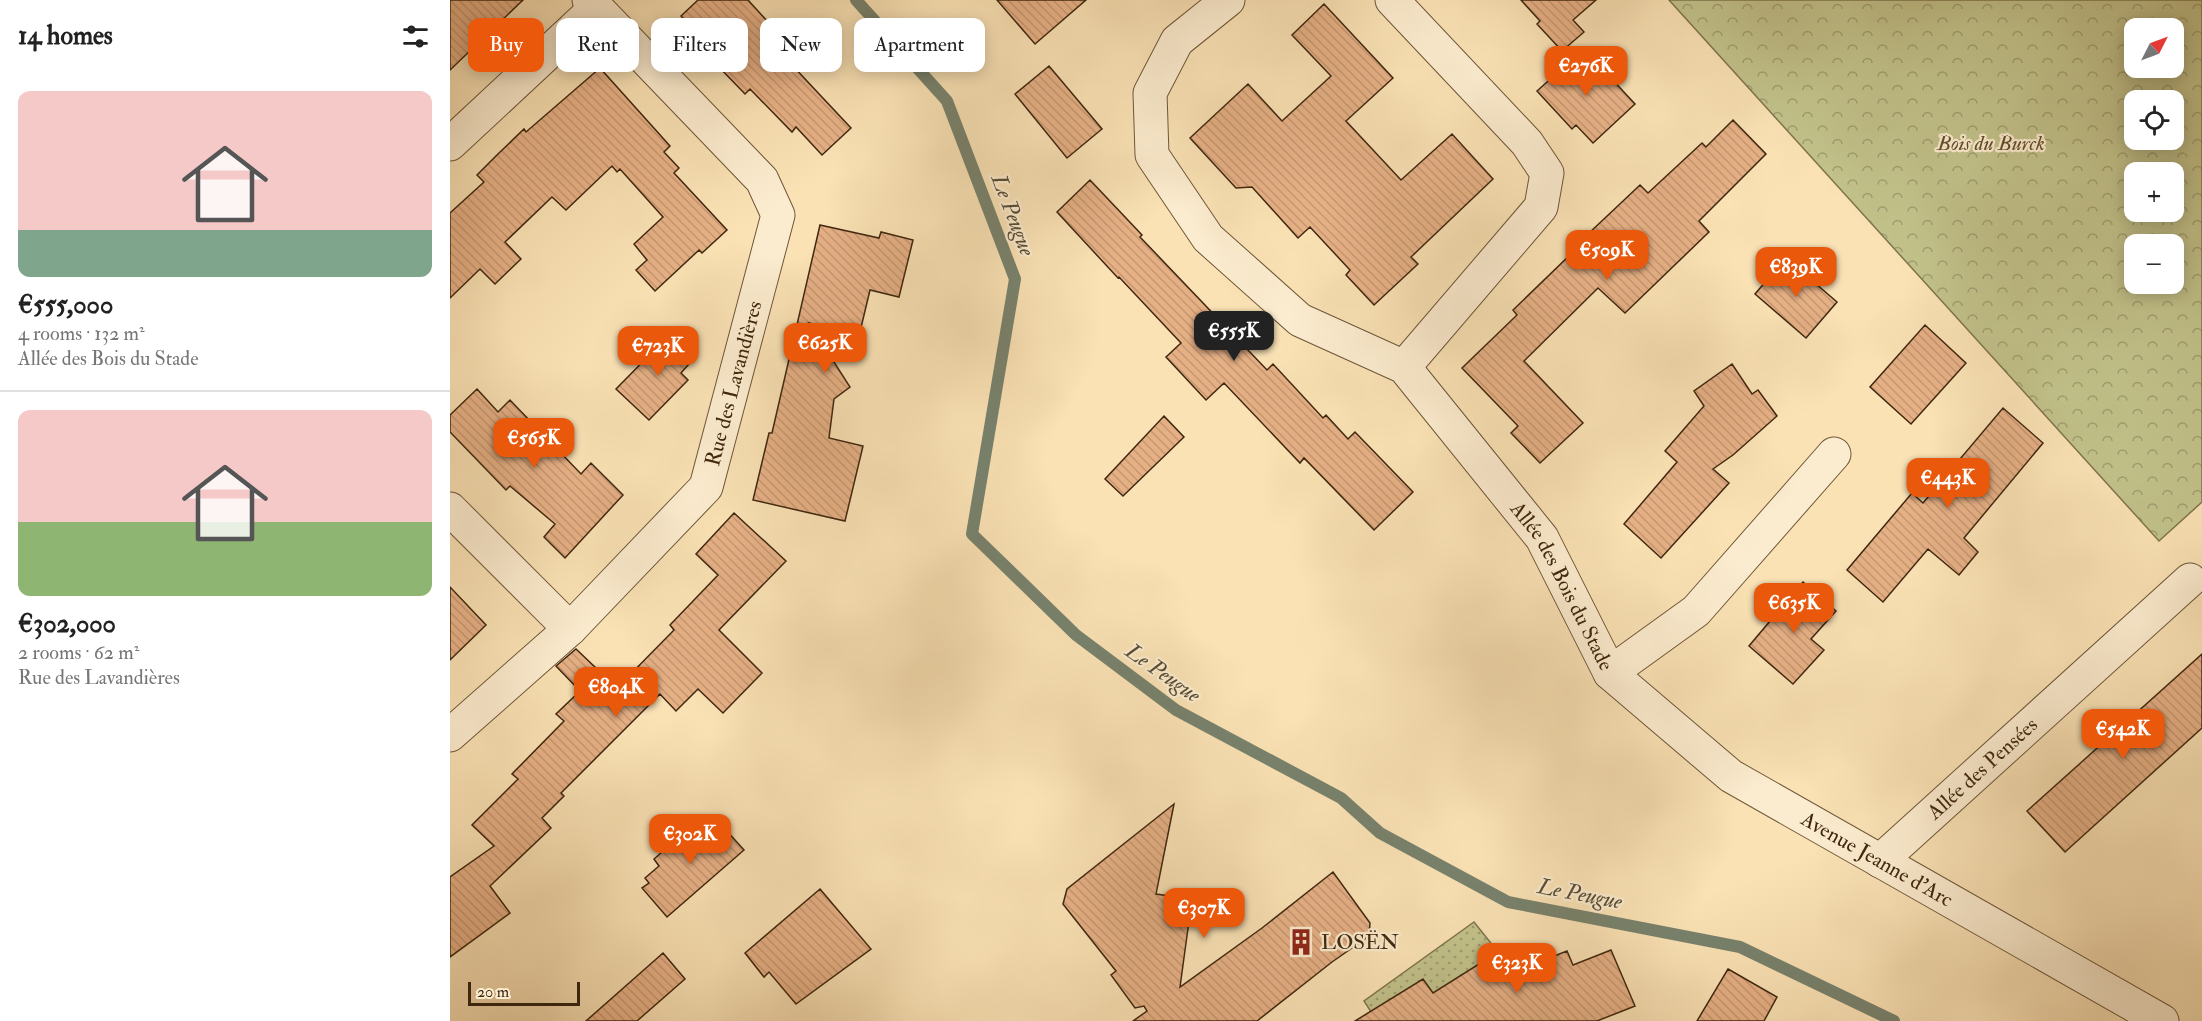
<!DOCTYPE html>
<meta charset="utf-8">
<style>
:root{--surface:#fff;--page:#f6f6f6;--text:#222;--muted:#767676;--line:#e0e0e0;--accent:#ea580c}
body{margin:0;font-family:"IM FELL Double Pica",serif;background:var(--page);color:var(--text);height:100vh;display:flex;flex-direction:column;font-size:22px;white-space:nowrap}
*{box-sizing:border-box;margin:0}
p{font-size:20px;color:var(--muted)}
.icon{flex:none;width:33px;height:33px;fill:none;stroke:currentColor;stroke-width:2;stroke-linecap:round;stroke-linejoin:round}
.map{position:relative;flex:1;overflow:hidden}
.side{display:flex;flex-direction:column;background:var(--surface);width:450px}
.side>*{flex:none}
.guide{position:absolute;left:18px;top:18px;width:570px;height:54px;display:flex;gap:12px}
.needle{width:39px;rotate:48deg}
.tools{position:absolute;left:1674px;top:18px;display:grid;gap:12px}
.tools a{display:grid;place-items:center;width:60px;height:60px;border-radius:12px;background:var(--surface);box-shadow:0 3px 15px #0003;font-size:30px}
.scale{position:absolute;left:18px;bottom:15px;width:112px;box-sizing:border-box;padding-left:6px;border:3px solid #3f270f;border-top:0;font-size:16px;line-height:21px;white-space:nowrap;color:#3f270f;-webkit-text-stroke:4px #fceccf;paint-order:stroke}
.price{position:absolute;translate:-50% -51px;padding:0 14px;border-radius:12px;background:var(--accent);color:#fff;font-size:20px;line-height:39px;filter:drop-shadow(0 2px 3px #0008)}
.price::after{content:'';position:absolute;left:50%;top:36px;width:18px;height:14px;margin-left:-9px;background:inherit;clip-path:polygon(0 0,100% 0,50% 100%)}
.price.on{background:#222;color:#fff}
ul{padding:0;list-style:none}
li{display:grid;align-content:center;gap:12px;height:318px;padding:0 18px}
li+li{border-top:2px solid var(--line)}
li span{display:grid;place-items:center;height:186px;border-radius:12px;color:#555}
li>.icon{margin-inline-start:auto}
span .icon{width:108px;height:108px;fill:#fffc;stroke-width:1}
li b{font-size:26px}
h2{display:flex;justify-content:space-between;align-items:center;height:72px;padding:0 18px;font-size:26px}
.chip{padding:0 21px;border-radius:12px;background:var(--surface);box-shadow:0 3px 15px #0003;font-size:21px;line-height:54px}
.chip.on{background:var(--accent);color:#fff}
main{display:flex;flex:1;min-height:0}
.map>svg:first-child{display:block}
</style>
<main>
<section class="side">
<h2>14 homes<svg class="icon" aria-label="filters" viewBox="0 0 24 24"><path d="M4 7h16M4 17h16"/><circle cx="9" cy="7" r="2"/><circle cx="15" cy="17" r="2"/></svg></h2>
<ul>
<li><span style="background:linear-gradient(#f6c9c9 75%,#7fa58c 0)"><svg class="icon" aria-label="home" viewBox="0 0 24 24"><path d="M3 11l9-7 9 7M6 9v11h12V9"/></svg></span><div><b>€555,000</b><p>4 rooms · 132 m²</p><p>Allée des Bois du Stade</p></div></li>
<li><span style="background:linear-gradient(#f6c9c9 60%,#8fb573 0)"><svg class="icon" aria-label="home" viewBox="0 0 24 24"><path d="M3 11l9-7 9 7M6 9v11h12V9"/></svg></span><div><b>€302,000</b><p>2 rooms · 62 m²</p><p>Rue des Lavandières</p></div></li>
</ul>
</section>
<div class="map">
<svg width="1752" height="1021" viewBox="0 0 1752 1021">
<defs>
<pattern id="forest-crowns" width="20" height="18" patternUnits="userSpaceOnUse" patternTransform="scale(1.5)"><rect width="20" height="18" fill="#c2c28b"/><path d="M2 6a3 3 0 1 1 6 0M12 15a3 3 0 1 1 6 0" fill="none" stroke="#9f9e70"/></pattern>
<pattern id="park-dots" width="8" height="8" patternUnits="userSpaceOnUse" patternTransform="scale(1.5)"><rect width="8" height="8" fill="#c2c28b"/><path d="M2 2h.1M6 6h.1" fill="none" stroke="#9f9e70" stroke-width="1.8" stroke-linecap="round"/></pattern>
<pattern id="building-back-hatch" width="6" height="6" patternUnits="userSpaceOnUse" patternTransform="scale(1.5)"><rect width="6" height="6" fill="#e6b085"/><path d="M-1 5l2 2M0 0l6 6M5-1l2 2" fill="none" stroke="#c69772"/></pattern>
</defs>
<rect width="100%" height="100%" fill="#fae2b5"/>
<filter id="stains"><feTurbulence type="fractalNoise" baseFrequency=".00333" numOctaves="4"/><feColorMatrix values="0 0 0 0 .2 0 0 0 0 .09 0 0 0 0 .02 0 0 0 .5 -.17"/></filter>
<radialGradient id="worn" r=".72"><stop offset=".6" stop-color="#630" stop-opacity="0"/><stop offset="1" stop-color="#630" stop-opacity=".3"/></radialGradient>
<path fill="url(#forest-crowns)" stroke="#80744d" stroke-width="1.5" fill-rule="evenodd" d="M1219,0h533v502l-43,39zM1684,28h40v40h-40zM1684,100h40v40h-40zM1684,172h40v40h-40zM1684,244h40v40h-40z"/>
<path fill="url(#park-dots)" stroke="#80744d" stroke-width="1.5" d="M1024,922l24,30 43,69h-164l-13,-20z"/>
<g fill="none" stroke-linecap="round" stroke-linejoin="round">
<path stroke="#78826d" stroke-width="12" d="M406,0l91,101 68,178 -43,255 104,101 100,75 165,88 39,35 128,69 232,45 154,74"/>
</g>
<path fill="url(#building-back-hatch)" stroke="#3f270f" stroke-width="1.5" d="M0,0h73l-73,70z
M248,0h50l51,56 -8,8 60,64 -29,27 -26,-28 -4,5 -42,-43 -5,5 -28,-29 5,-4 -41,-45z
M547,0h89l-51,44z
M1071,0h75l-23,20 11,12 -22,19 -25,-27 3,-3z
M874,4l69,74 -47,43 55,59 51,-46 41,45 -82,78 7,7 -44,41 -28,-30 4,-5 -40,-43 -12,11 -46,-51 -16,1 -46,-50 58,-54 34,37 49,-45 -39,-41z
M1134,49l51,55 -42,39 -17,-18 -4,4 -35,-38z
M599,66l53,63 -35,29 -52,-64z
M150,68l70,78 -6,6 15,16 -5,5 53,57 -25,23 -3,-3 -44,41 -19,-21 11,-10 -13,-16 29,-27 -43,-48 -3,3 -5,-6 -46,44 -14,-13 -47,45 16,17 -26,25 -15,-15 -30,29v-85l34,-31 -7,-7 22,-22 25,-24 2,3z
M1283,120l33,34 -67,67 10,11 -84,81 -27,-25 -74,73 59,62 -43,40 -29,-30 7,-7 -56,-58 55,-53 -4,-5 59,-57 -2,-2 70,-66 8,8 54,-50 4,4z
M640,180l52,55 -2,2 127,133 6,-6 50,54 3,-3 22,24 7,-7 58,60 -39,38 -70,-72 -4,5 -76,-80 -18,17 -40,-43 15,-14 -62,-66 -1,1 -61,-66z
M370,225l59,13 2,-6 32,8 -14,57 -29,-7 -11,46 -50,-13 41,64 -16,12 -5,39 34,8 -18,75 -92,-21 16,-67h3z
M1336,258l51,44 -31,36 -51,-44z
M1475,325l41,38 -55,61 -41,-37z
M222,332l25,23 -16,18 7,7 -39,40 -33,-31z
M1282,364l20,30 6,-4 19,26 -44,39 -20,14 16,14 -68,75 -37,-34 53,-62 -12,-11 39,-45 -10,-15z
M27,389l21,23 12,-12 71,74 10,-11 32,32 -58,63 -21,-21 11,-13 -45,-38 -4,4 -56,-58v-17z
M1553,408l40,35 -79,95 14,14 -19,23 -31,-26 -45,53 -36,-32 65,-77 11,10z
M714,416l20,21 -61,59 -18,-17z
M284,513l52,48 -67,69 43,43 -39,40 -25,-24 -22,22 -16,-17 -99,99 3,3 -22,22 9,10 -61,58 20,27 -60,44v-80l44,-31 -22,-21 46,-46 -6,-5 52,-53 -8,-7 24,-23 -24,-25 20,-17 41,39 57,-58 -4,-5 48,-50 -22,-21z
M1353,582l33,29 -25,28 13,11 -31,34 -44,-38z
M0,587l36,38 -36,35z
M1752,654v74l-137,124 -38,-41z
M724,804l-18,90 36,5 -12,88 82,-59 71,-56 37,51 -1,13 -37,26 -75,59h-124l14,-10 -3,-5 -9,2 -24,-33 5,-4 -53,-67 4,-15z
M264,817l30,33 -77,67 -25,-29 7,-5 -4,-5 14,-12 -5,-7 40,-35 4,4z
M370,889l51,60 -75,55 -27,-32 -5,5 -19,-24z
M1161,950l24,56 -38,15h-242l68,-42 10,14 65,-41 13,21 56,-22 6,14z
M213,953l22,26 -48,42h-51z
M1278,969l49,28 -13,24h-67z"/>
<g fill="none" stroke-linecap="round" stroke-linejoin="round">
<defs>
<g id="minor">
<path id="s1" d="M778,0l-51,41 -27,52 2,62 56,83 92,82 104,47 138,171 68,135 86,-62 138,-157"/>
<path d="M942,0l135,143 20,30 -6,34 -137,160"/>
<path d="M0,144l146,-136"/>
<path d="M0,509l120,120"/>
<path id="s2" d="M1160,673l121,103 431,245"/>
<path id="s3" d="M0,735l120,-106 136,-142 72,-272 -16,-35 -173,-180"/>
<path id="s4" d="M1430,861l310,-281"/>
</g>
</defs>
<use href="#minor" stroke="#6e5638" stroke-width="35"/>
<use href="#minor" stroke="#fceccf" stroke-width="33"/>
</g>
<defs>
<symbol id="building-bare" viewBox="-9 -9 18 18"><path d="M-4-6H4V6H1V3H-1V6H-4ZM-2.5-4.3h1.7v1.8h-1.7ZM.8-4.3h1.7v1.8H.8ZM-2.5-1h1.7V.8h-1.7ZM.8-1h1.7V.8H.8Z" fill="#8f2418" stroke="#fceccf" stroke-width="2.5" paint-order="stroke"/></symbol>
</defs>
<g fill-rule="evenodd">
<use href="#building-bare" x="832" y="923" width="38" height="38"/>
</g>
<g text-anchor="middle" dominant-baseline="central" stroke-width="4.5" stroke-linejoin="round" paint-order="stroke">
<g font-size="21" font-style="italic" fill="#604e2e" stroke="#fceccf">
<text x="1541" y="143">Bois du Burck</text>
</g>
<g font-size="21" fill="#3f270f" stroke="#fceccf">
<text stroke="none"><textPath href="#s3" startOffset="464">Rue des Lavandières</textPath></text>
<text stroke="none"><textPath href="#s1" startOffset="795">Allée des Bois du Stade</textPath></text>
<text stroke="none"><textPath href="#s4" startOffset="138">Allée des Pensées</textPath></text>
<text stroke="none"><textPath href="#s2" startOffset="327">Avenue Jeanne d'Arc</textPath></text>
</g>
<g font-size="21" fill="#3f270f" stroke="#fceccf" text-anchor="start">
<text x="871" y="942">LOSËN</text>
</g>
<g font-size="22" font-style="italic" fill="#574d36" stroke="#fceccf">
<text transform="translate(563 215) rotate(69)">Le Peugue</text>
<text transform="translate(713 673) rotate(35)">Le Peugue</text>
<text transform="translate(1130 894) rotate(11)">Le Peugue</text>
</g>
</g>
<rect width="100%" height="100%" filter="url(#stains)"/>
<rect width="100%" height="100%" fill="url(#worn)"/>
</svg>
<div class="tools">
<a><svg class="needle" viewBox="-14 -14 28 28"><path d="M0-13l5 13h-10z" fill="#e53935"/><path d="M0 13l5-13h-10z" fill="#767676"/></svg></a>
<a><svg class="icon" aria-label="locate" viewBox="0 0 24 24"><circle cx="12" cy="12" r="6"/><path d="M12 2v4M12 18v4M2 12h4M18 12h4"/></svg></a>
<a>+</a>
<a>−</a>
</div>
<div class="scale">20 m</div>
<b class="price" style="left:1136px;top:97px">€276K</b>
<b class="price" style="left:1157px;top:281px">€509K</b>
<b class="price" style="left:1346px;top:298px">€839K</b>
<b class="price on" style="left:784px;top:362px">€555K</b>
<b class="price" style="left:375px;top:374px">€625K</b>
<b class="price" style="left:208px;top:377px">€723K</b>
<b class="price" style="left:84px;top:469px">€565K</b>
<b class="price" style="left:1498px;top:509px">€443K</b>
<b class="price" style="left:1344px;top:634px">€635K</b>
<b class="price" style="left:166px;top:718px">€804K</b>
<b class="price" style="left:1673px;top:760px">€542K</b>
<b class="price" style="left:240px;top:865px">€302K</b>
<b class="price" style="left:754px;top:939px">€307K</b>
<b class="price" style="left:1067px;top:994px">€323K</b>
<div class="guide">
<a class="chip on">Buy</a>
<a class="chip">Rent</a>
<a class="chip">Filters</a>
<a class="chip">New</a>
<a class="chip">Apartment</a>
</div>
</div>
</main>
